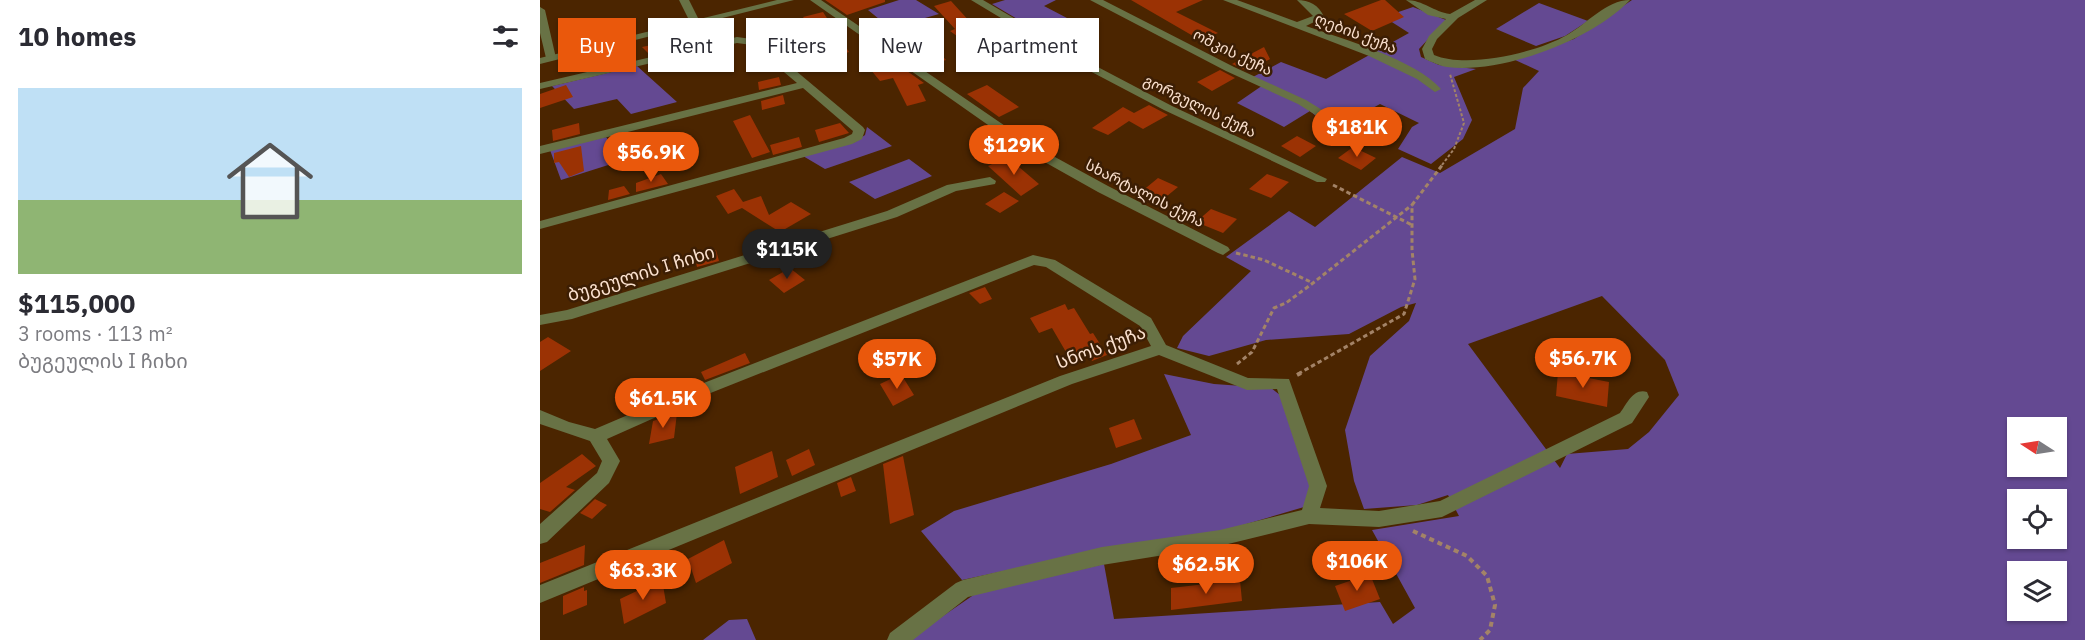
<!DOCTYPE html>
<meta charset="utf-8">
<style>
:root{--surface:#fff;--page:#f2f2f3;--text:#2b2b33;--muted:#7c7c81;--line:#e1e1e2;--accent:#ea580c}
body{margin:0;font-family:"IBM Plex Sans","Noto Sans Georgian",sans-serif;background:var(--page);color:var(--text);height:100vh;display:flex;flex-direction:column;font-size:22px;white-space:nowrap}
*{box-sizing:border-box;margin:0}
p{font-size:20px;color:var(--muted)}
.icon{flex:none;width:33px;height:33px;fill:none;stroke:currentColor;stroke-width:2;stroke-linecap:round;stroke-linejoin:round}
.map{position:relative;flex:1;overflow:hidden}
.drawer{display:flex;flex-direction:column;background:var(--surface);width:540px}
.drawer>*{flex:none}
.hud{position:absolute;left:18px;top:18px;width:570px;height:54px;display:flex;gap:12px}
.needle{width:39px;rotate:282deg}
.buttons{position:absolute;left:1467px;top:417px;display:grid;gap:12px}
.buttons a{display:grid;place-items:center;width:60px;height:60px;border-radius:0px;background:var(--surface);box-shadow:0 2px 4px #0004;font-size:30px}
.price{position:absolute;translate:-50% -51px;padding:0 14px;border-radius:21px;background:var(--accent);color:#fff;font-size:20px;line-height:39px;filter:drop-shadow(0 2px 3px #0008)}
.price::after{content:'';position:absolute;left:50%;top:36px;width:18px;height:14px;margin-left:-9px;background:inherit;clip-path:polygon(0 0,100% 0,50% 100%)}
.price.on{background:#222;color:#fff}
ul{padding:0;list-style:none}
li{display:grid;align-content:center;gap:12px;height:318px;padding:0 18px}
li+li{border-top:2px solid var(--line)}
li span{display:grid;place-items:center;height:186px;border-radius:0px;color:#555}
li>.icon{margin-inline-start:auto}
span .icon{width:108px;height:108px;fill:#fffc;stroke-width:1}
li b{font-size:26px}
h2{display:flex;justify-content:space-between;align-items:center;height:72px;padding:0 18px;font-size:26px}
.tag{padding:0 21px;border-radius:0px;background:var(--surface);box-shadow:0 2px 4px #0004;font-size:21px;line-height:54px}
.tag.on{background:var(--accent);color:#fff}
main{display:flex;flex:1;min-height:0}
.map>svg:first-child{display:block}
</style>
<main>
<section class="drawer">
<h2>10 homes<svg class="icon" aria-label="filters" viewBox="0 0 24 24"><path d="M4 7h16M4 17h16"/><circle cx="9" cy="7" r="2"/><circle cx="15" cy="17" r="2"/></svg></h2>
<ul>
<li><span style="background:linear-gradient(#bfe0f5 60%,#8fb573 0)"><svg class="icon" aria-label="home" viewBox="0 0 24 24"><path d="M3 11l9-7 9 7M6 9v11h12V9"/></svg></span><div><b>$115,000</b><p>3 rooms · 113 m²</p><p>ბუგეულის I ჩიხი</p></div></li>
</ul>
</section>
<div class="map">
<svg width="1545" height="640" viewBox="0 0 1545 640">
<rect width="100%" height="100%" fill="#4b2500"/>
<path fill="#644992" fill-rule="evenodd" d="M359,0h17l23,14 -49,14 -22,-18z
M465,0h51l-12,6 23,12 -30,13 -45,-27z
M1092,0h453v640h-1177l67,-46 129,-30 10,55 266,-17 13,22 22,-16 -43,-78 87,-14 -11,-21 -31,10 -53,4 -10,-28 -9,-51 25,-74 39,-35 7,-18 -15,4 -52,27 -83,6 -57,16 -32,-8 6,-12 68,-65 -25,-14 63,-46 26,16 87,-70 38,16 75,-44 8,-41 16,-17 -26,-12 61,-20zM1062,296l63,64 14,35 -30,37 -21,17 -61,5 -7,14 -92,-124zM1478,428h38v38h-38zM1478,500h38v38h-38zM1478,572h38v38h-38z
M999,3l49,18 -23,15 -29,10 -40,-17z
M873,7l33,13 -27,29 2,8 18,8 37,4 -22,8 18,43 -9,19 -32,25 -33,-15 14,-22 7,-4 -39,-19 -47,26 -23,-19 -26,16 -47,-24 29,-20 -13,-6 28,-15 45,17 83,-46 -25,-16z
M97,66l40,36 -46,12 -14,-15 -43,10 -22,-23z
M327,127l25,19 -67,23 -22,-13 52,-14 10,-7z
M66,137l18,23 -63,20 -11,-30z
M369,159l23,17 -57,23 -26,-17z
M624,374l50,10 57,4 9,7 32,87 -8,25 -78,23 -119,19 -145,31 -41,-49 33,-20 157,-47 80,-29z
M207,619l9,21h-53l26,-20z"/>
<path fill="#9b3204" d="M285,0h60v2l-38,13z
M591,0h72l-27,12 42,21 -18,7z
M841,0h4l19,17 -32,14 -28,-17z
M411,1l20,22 22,-5 15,22 -29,12 -29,-21 5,-2 -21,-23z
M283,12l26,40 -39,14 -4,-14 11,-2 -16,-22 9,-2 -7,-9z
M78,19l5,16 -24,6 -5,-16z
M546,28l11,10 -14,8 -16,-8z
M370,29l9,12 8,-2 19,21 -18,6 -3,-2 -3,3 -28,-20 6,-2 -8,-11z
M136,40l7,7 -33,8 -8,-8z
M86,45l3,15 -23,5 -5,-14z
M724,47l6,12 -22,12 -16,-7z
M340,52l44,31 -6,2 8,16 -19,5 -14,-28 -13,3 -19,-23z
M152,56l5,5 -31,11 -8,-8z
M680,70l15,8 -23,13 -15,-9z
M239,77l2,8 -22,5 -1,-8z
M26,85l7,12 -33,11v-14z
M447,85l32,22 -20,10 -32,-23z
M243,95l2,9 -23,6 -1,-9z
M609,105l19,10 -25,14 -14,-8 -21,14 -16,-7 31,-21 11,6z
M210,115l20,37 -18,6 -19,-37z
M39,123l1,11 -27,7 -1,-11z
M300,123l9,10 -30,9 -4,-12z
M757,136l19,10 -16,11 -19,-11z
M259,137l3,10 -29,8 -3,-10z
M41,146l3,25 -15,6 -10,-15 -5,1v-10z
M813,147l23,11 -15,12 -23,-12z
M467,157l32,27 -18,12 -33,-30z
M121,174l7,10 -32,8v-9z
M727,174l22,8 -18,16 -22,-9z
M618,178l20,9 -17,14 -20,-9z
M84,186l6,8 -22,6 1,-10z
M194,189l9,13 18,-6 8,19 22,-13 20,12 -31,18 -38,-24 -14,6 -12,-18z
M464,192l15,9 -19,12 -15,-9z
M671,209l26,10 -14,14 -27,-11z
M231,232l13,7 -19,7 -9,-5z
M176,250l3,11 -22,6 -2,-10z
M250,268l15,12 -21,13 -15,-13z
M445,287l7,12 -12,5 -11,-11z
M525,304l3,6 6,-2 16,26 3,-1 14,22 -15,6 -2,-5 -17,8 -21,-36 -13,5 -9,-15z
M8,337l23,14 -31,20v-29z
M205,353l5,10 -45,17 -4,-8z
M1018,372l51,10 -2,25 -51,-11z
M361,374l13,21 -21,11 -13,-22z
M120,385l-6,16 -21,7 7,-20z
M137,413l-3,25 -25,6 4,-23z
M594,419l8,20 -26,9 -7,-20z
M269,449l6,16 -23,11 -6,-16z
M232,451l6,26 -38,17 -5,-27z
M42,454l14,12 -30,21 9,3 -25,22 -10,-3v-26z
M363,456l11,59 -24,9 -7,-60z
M311,477l5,14 -15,6 -4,-14z
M55,499l12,6 -15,14 -12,-6z
M184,540l8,23 -36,20 -8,-24z
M45,545l-1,20 -44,18v-20z
M830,574l10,25 -35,12 -10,-25z
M122,579l4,24 -42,21 -4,-25z
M700,580l2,21 -71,9v-22z
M44,587v4l3,-1v15l-24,10v-19z"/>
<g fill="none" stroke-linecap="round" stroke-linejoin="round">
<path stroke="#a38367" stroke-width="2" stroke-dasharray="3 2" stroke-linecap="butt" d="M902,165l12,-16 10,-26 -14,-49"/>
<path stroke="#a38367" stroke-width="3" stroke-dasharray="4.5 3" stroke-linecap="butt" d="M793,185l79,40
M696,253l28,7 49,23
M697,364l15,-12 22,-44 12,-5 27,-20 99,-78
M758,374l106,-60 11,-35 -3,-29v-45l31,-41"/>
<path stroke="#a38367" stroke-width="4" stroke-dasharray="5 4" stroke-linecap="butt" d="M757,375l4,-2
M873,531l54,25 20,20 8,29 -5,25 -10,10"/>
<path fill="#687245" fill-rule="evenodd" d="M139,0h10l12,24 -1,2h-8z
M270,0h11l212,145 75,41 120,61 2,3 -7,5 -5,-2 -120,-61 -73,-41z
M431,0h12l111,65 78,41 155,73 -2,3h-8l-153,-72 -78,-41z
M550,0h13l131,67 72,33 55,34 -2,3h-8l-53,-33 -72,-33z
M683,0h14l60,22 16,-6 -16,-16c12,0 22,5 27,17l-18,9c37,13 110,34 135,63l-6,3 -18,-13 -48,-23z
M866,0c17,0 28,12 44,14l25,-14h12l-29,18 -21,21 -5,10 2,6c33,14 102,-2 133,-20 20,-11 39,-35 63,-35 -38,40 -128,74 -183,67 -7,-1 -15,-5 -22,-8l-3,-10 7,-13 17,-17 -18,-4z
M0,7l5,3 11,48 -5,3 -5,-3 -6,-25z
M197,37l22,3 104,87 2,3 -3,9 -10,5 -312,85v-8l304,-83 8,-4 1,-3 -50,-43 -263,66v-8l257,-63 -45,-38 -15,-2 -197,46v-6z
M450,177l6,4 -1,3 -39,7 -59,26 -325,102 -32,6v-10l27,-5 320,-99 60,-26z
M493,255l22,5 96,58 15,27 82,33 41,1 38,107 -7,22 59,3 61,-10 180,-88c7,-9 13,-25 27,-21l2,5 -17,26 -190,94 -63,10 -70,-3 -89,22 -118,19 -134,32 -55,43h-26l3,-7 66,-50 7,-3 139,-33 118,-17 82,-20 7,-24 -32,-97 -30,1 -88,-35 -87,29 -532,219v-18l520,-209 91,-30 -11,-20 -94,-59 -12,-2 -326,129 -101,45 13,22 -11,22 -62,59 -7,2v-20l57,-51 5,-12 -12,-20 -50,-17v-14l29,12 26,7 101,-43z"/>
<path fill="#687245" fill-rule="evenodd" d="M237,0h17l-254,64v-6z"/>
</g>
<g text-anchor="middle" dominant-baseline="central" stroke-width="5" stroke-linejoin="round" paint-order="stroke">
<g font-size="15" fill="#fbe1cf" stroke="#3c1e04">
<text transform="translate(816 33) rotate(21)">ღების ქუჩა</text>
<text transform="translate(693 52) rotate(26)">ოშკის ქუჩა</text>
<text transform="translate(660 106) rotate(26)">გორგულის ქუჩა</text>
<text transform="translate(605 193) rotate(27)">სხარტალის ქუჩა</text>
</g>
<g font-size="18" fill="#fbe1cf" stroke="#3c1e04">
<text transform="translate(101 273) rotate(-17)">ბუგეულის I ჩიხი</text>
<text transform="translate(561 347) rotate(-20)">სნოს ქუჩა</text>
</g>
</g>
</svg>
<div class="buttons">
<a><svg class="needle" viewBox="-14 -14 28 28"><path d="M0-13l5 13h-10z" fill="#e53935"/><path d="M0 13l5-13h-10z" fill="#7c7c81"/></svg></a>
<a><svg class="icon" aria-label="locate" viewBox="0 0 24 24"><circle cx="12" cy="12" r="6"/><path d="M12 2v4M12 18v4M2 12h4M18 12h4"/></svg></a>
<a><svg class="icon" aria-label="layers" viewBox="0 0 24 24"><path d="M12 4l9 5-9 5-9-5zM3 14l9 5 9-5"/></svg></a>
</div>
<b class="price" style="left:817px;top:158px">$181K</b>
<b class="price" style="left:474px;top:176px">$129K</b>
<b class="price" style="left:111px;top:183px">$56.9K</b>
<b class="price on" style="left:247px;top:280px">$115K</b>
<b class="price" style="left:1043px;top:389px">$56.7K</b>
<b class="price" style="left:357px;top:390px">$57K</b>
<b class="price" style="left:123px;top:429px">$61.5K</b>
<b class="price" style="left:817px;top:592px">$106K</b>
<b class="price" style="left:666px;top:595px">$62.5K</b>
<b class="price" style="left:103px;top:601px">$63.3K</b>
<div class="hud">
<a class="tag on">Buy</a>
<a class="tag">Rent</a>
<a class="tag">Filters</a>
<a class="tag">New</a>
<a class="tag">Apartment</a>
</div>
</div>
</main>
